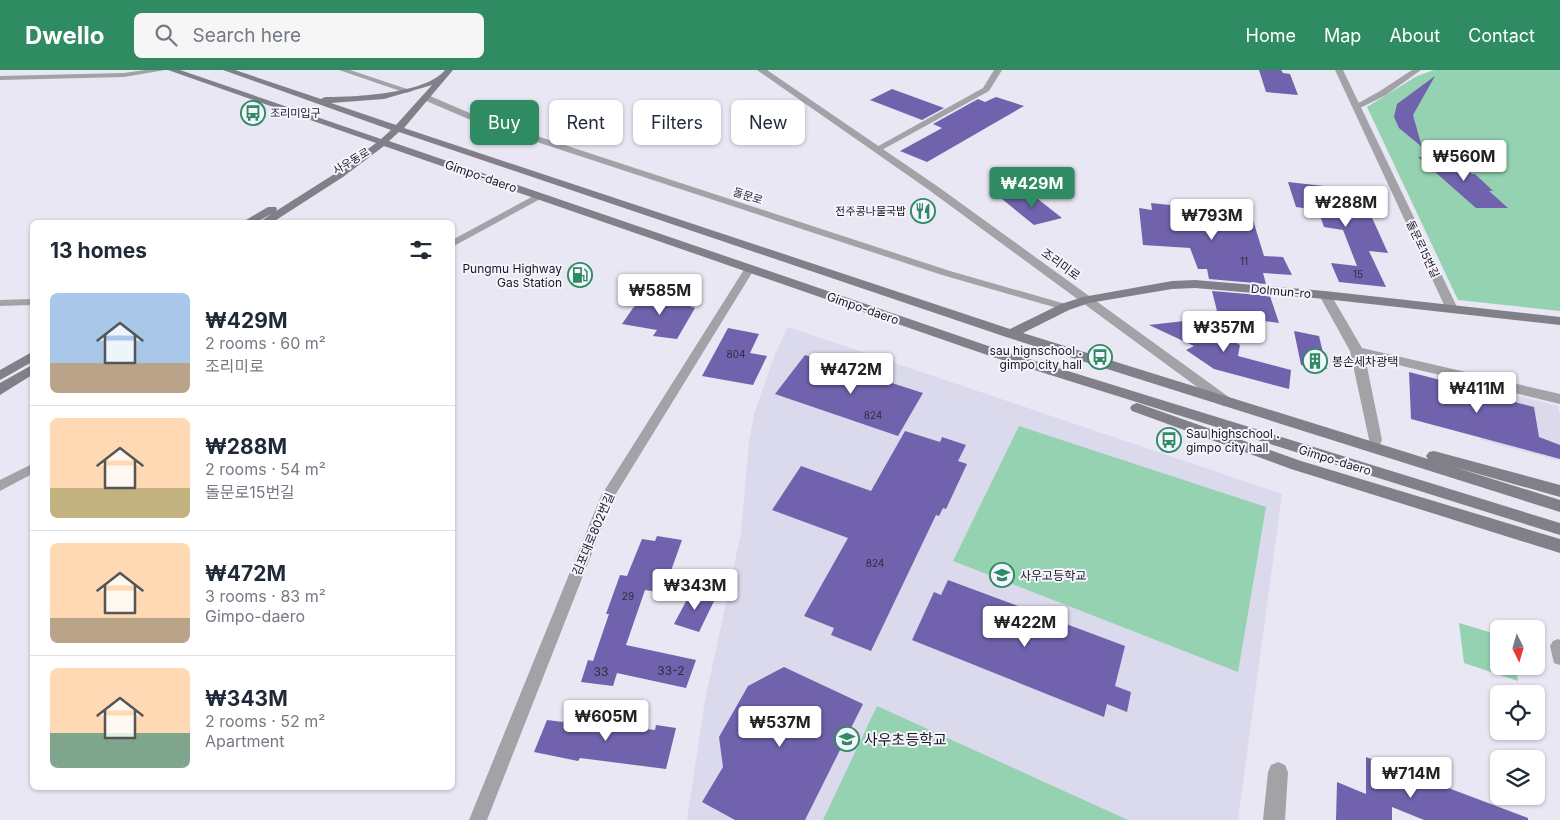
<!DOCTYPE html>
<meta charset="utf-8">
<style>
:root{--surface:#fff;--page:#f6f6f7;--text:#1f2937;--muted:#747a83;--line:#e0e1e3;--accent:#2f8b62}
body{margin:0;font-family:Inter,"Noto Sans KR",sans-serif;background:var(--page);color:var(--text);height:100vh;display:flex;flex-direction:column;font-size:19px;white-space:nowrap}
*{box-sizing:border-box;margin:0}
p{font-size:16px;color:var(--muted)}
.icon{flex:none;width:28px;height:28px;fill:none;stroke:currentColor;stroke-width:2;stroke-linecap:round;stroke-linejoin:round}
.map{position:relative;flex:1;overflow:hidden}
.details{position:absolute;left:30px;top:150px;width:425px;height:570px;display:flex;flex-direction:column;background:var(--surface);border-radius:8px;box-shadow:0 1px 4px #0004}
.details>*{flex:none}
.top-card{position:absolute;left:470px;top:30px;width:475px;height:45px;display:flex;gap:10px}
.needle{width:32px;rotate:175deg}
.tools{position:absolute;left:1490px;top:550px;display:grid;gap:10px}
.tools a{display:grid;place-items:center;width:55px;height:55px;border-radius:8px;background:var(--surface);box-shadow:0 1px 4px #0004;font-size:25px}
.price{position:absolute;translate:-50% -42px;padding:0 11px;border-radius:5px;background:#fff;color:#222;font-size:16px;line-height:32px;filter:drop-shadow(0 1px 2px #0008)}
.price::after{content:'';position:absolute;left:50%;top:30px;width:15px;height:11px;margin-left:-8px;background:inherit;clip-path:polygon(0 0,100% 0,50% 100%)}
.price.active{background:var(--accent);color:#fff}
ul{padding:0;list-style:none}
li{display:flex;align-items:center;gap:15px;height:125px;padding:0 20px}
li+li{border-top:1px solid var(--line)}
li span{display:grid;place-items:center;flex:none;width:140px;height:100px;border-radius:8px;color:#555}
li>.icon{margin-inline-start:auto}
span .icon{width:60px;height:60px;fill:#fffc;stroke-width:1}
li b{font-size:21px}
h2{display:flex;justify-content:space-between;align-items:center;height:60px;padding:0 20px;font-size:21px}
.pill{padding:0 18px;border-radius:8px;background:var(--surface);box-shadow:0 1px 4px #0004;font-size:18px;line-height:45px}
.pill.active{background:var(--accent);color:#fff}
header{display:flex;align-items:center;gap:30px;box-sizing:border-box;height:70px;padding:0 25px;background:var(--accent);color:#fff}
header strong{font-size:24px}
nav{display:flex;gap:28px;margin-inline-start:auto;font-size:18px}
.search{width:350px;height:45px;background:var(--page);display:flex;align-items:center;gap:12px;box-sizing:border-box;padding:0 18px;border-radius:8px;color:var(--muted);font-size:19px}
.map>svg:first-child{display:block}
</style>
<header>
<strong>Dwello</strong>
<div class="search"><svg class="icon" aria-label="search" viewBox="0 0 24 24"><circle cx="10" cy="10" r="6"/><path d="M15 15l6 6"/></svg>Search here</div>
<nav><a>Home</a><a>Map</a><a>About</a><a>Contact</a></nav>
</header>
<div class="map">
<svg width="1560" height="750" viewBox="0 0 1560 750">
<rect width="100%" height="100%" fill="#e8e7f3"/>
<path fill="#dbd9ec" d="M788,257l494,167 -44,326h-551l18,-120 36,-167 8,-91 5,-28 21,-60z
M1474,315l84,21 2,9v46l-79,-21z"/>
<path fill="#94d2b1" d="M1434,0h126v241l-102,-11 -91,-193 50,-31z
M1019,356l247,81 -28,165 -285,-111z
M1459,553l40,12v31h17l2,15 -54,-18z
M877,636l251,114h-305z"/>
<path fill="#7162ad" d="M1259,0h22l2,3 7,1 8,21 -32,-3z
M1435,6l-22,39 9,32 -23,-19 -5,-11 3,-13z
M892,19l52,19 -22,12 -52,-20z
M996,27l28,9 -97,56 -27,-11 42,-23 -9,-4 45,-25 7,3z
M1418,87h33l21,17h3l18,17h-4l19,17h-32z
M1288,112l63,7 22,14 -4,8 19,42 -19,-2 17,36 -47,-5 -8,-19 26,3 -14,-36 -19,-3 -6,-17 -22,-3z
M1029,122l33,26 -28,7 -32,-26z
M1151,133l95,10 1,6 6,1 11,36 19,1 9,18 -29,-2 3,11 -57,-5 -2,-10h-9l-8,-21 -47,-3 -4,-37 13,2z
M1212,221l58,5 9,27 -61,-8z
M651,222l44,16 -18,31 -24,-3 4,-6 -35,-6 11,-16z
M1193,250l25,11 22,14 -2,11 53,14 -2,19 -75,-20 -28,-19 8,-4 -45,-21z
M728,258l31,6 -9,19 17,3 -14,29 -51,-9z
M1294,261l25,5 8,33 -26,-4z
M805,285l118,38 -25,43 -123,-42z
M1409,302l94,24v3l31,8 5,30 21,8v14l-149,-40z
M905,361l35,11 2,-5 24,8 -8,16 9,3 -21,45 -3,-1 -4,8 -3,-1 -65,136 -40,-16 3,-7 -30,-12 44,-78 -76,-28 29,-44 70,25z
M657,466l25,4 -19,53 -18,-3 -19,55 70,15 -10,28 -69,-15 -4,13 -32,-4 7,-22 5,1 16,-47h-3l14,-39 7,1 15,-37 13,2z
M948,510l177,66 -10,40 16,6 -4,20 -20,-8 -3,13 -192,-77 22,-48 7,3z
M692,520l24,7 -17,35 -25,-8z
M784,597l79,37 -58,116h-70l-33,-18 21,-35 -4,-30 29,-51z
M567,643l28,5 -2,5 62,7 1,-5 20,3 -10,41 -86,-11 -2,3 -44,-9 13,-32 16,2z
M1366,687l162,61v2h-104l-32,-13v13h-56l1,-38 29,12z"/>
<g fill="none" stroke-linecap="round" stroke-linejoin="round">
<path fill="#a3a2a7" fill-rule="evenodd" d="M145,0h20l-41,7 -124,3v-4l124,-3z
M339,0h11l63,21 -7,2z
M994,0h8l-13,21 -109,60 -7,-2 110,-61z
M1412,0h9l-35,25 -26,13 -7,-2 27,-15z
M424,26h6l49,21 471,154 119,34 1,2 -1,2h-8l-119,-34 -469,-154 -49,-21z
M539,123l3,1v4l-90,49v-7z
M750,195l5,3 -141,229 -127,323h-18l132,-324 144,-228z
M32,229v6l-32,1v-6z
M32,394v10l-32,17v-11z
M1558,569l2,1v25l-6,-2 -4,-17 3,-5z"/>
<path fill="#a3a2a7" fill-rule="evenodd" d="M757,0h10l170,116 296,214 2,3 -2,3h-10l-294,-216z
M1335,0h8l115,239 -2,3h-8l-2,-3z
M1325,221l6,4 31,53 198,46v10l-195,-47 17,83 -2,4 -5,1 -5,-1 -20,-93 -31,-56z
M1278,692l7,3 3,7 -3,48h-22l5,-48 3,-7z"/>
<path fill="#818088" fill-rule="evenodd" d="M168,0h12l201,69 10,-9 -168,-60h12l86,29 4,-2c29,0 101,-3 120,-27h8l-49,58 606,201 51,-25 22,-7 89,-16 23,-1 130,11 235,26v8l-235,-26 -130,-11 -23,1 -83,14 -20,7 -46,23 405,126 -2,-3 3,-4 5,-1 126,34v12l-106,-30 106,33v12l-554,-175 -607,-205 -10,9 614,210 557,172v12l-567,-178 -609,-211 -41,31 -70,45h-13l11,-8 -14,8h-12l1,-2 22,-13h8l1,2 -1,2 60,-38 40,-30zM432,15l-36,40 -65,-22 53,-4z
M32,282v10l-32,18v-10z
M32,295v10l-32,20v-12z
M1137,333l164,58 259,78v14l-269,-84 -159,-58 -2,-3 2,-3z"/>
</g>
<defs>
<symbol id="bus-ring" viewBox="-11 -11 22 22"><circle r="9.5" fill="#f5f4fe" stroke="#2f8b62" stroke-width="1.5"/><path d="M-5-6H5V4H4V6H2V4H-2V6H-4V4H-5ZM-3.5-4V0h7V-4ZM-3.5 1.2v1.5H-2V1.2ZM2 1.2v1.5H3.5V1.2Z" fill="#2f8b62"/></symbol>
<symbol id="restaurant-ring" viewBox="-11 -11 22 22"><circle r="9.5" fill="#f5f4fe" stroke="#2f8b62" stroke-width="1.5"/><path d="M-5-6h1v4h1v-4h1v4h1v-4h1v5L-1.5 .5V6h-2V.5L-5-1ZM5-6V6H3V1.5H1.5Q1.5-4 5-6Z" fill="#2f8b62"/></symbol>
<symbol id="fuel-ring" viewBox="-11 -11 22 22"><circle r="9.5" fill="#f5f4fe" stroke="#2f8b62" stroke-width="1.5"/><path d="M-5.5-6h7V0h2V4h1.3V-2.5L3-4.5l.8-.8L6-3V5H2.5V1h-1V6h-7ZM-4.2-4.7v3.2H.2V-4.7Z" fill="#2f8b62"/></symbol>
<symbol id="building-ring" viewBox="-11 -11 22 22"><circle r="9.5" fill="#f5f4fe" stroke="#2f8b62" stroke-width="1.5"/><path d="M-4-6H4V6H1V3H-1V6H-4ZM-2.5-4.3h1.7v1.8h-1.7ZM.8-4.3h1.7v1.8H.8ZM-2.5-1h1.7V.8h-1.7ZM.8-1h1.7V.8H.8Z" fill="#2f8b62"/></symbol>
<symbol id="school-ring" viewBox="-11 -11 22 22"><circle r="9.5" fill="#f5f4fe" stroke="#2f8b62" stroke-width="1.5"/><path d="M0-5L7-2L0 1L-7-2ZM-4 1L0 2.5L4 1V4Q0 6-4 4Z" fill="#2f8b62"/></symbol>
</defs>
<g fill-rule="evenodd">
<use href="#bus-ring" x="239" y="29" width="28" height="28"/>
<use href="#restaurant-ring" x="909" y="127" width="28" height="28"/>
<use href="#fuel-ring" x="566" y="191" width="28" height="28"/>
<use href="#bus-ring" x="1086" y="273" width="28" height="28"/>
<use href="#building-ring" x="1301" y="277" width="28" height="28"/>
<use href="#bus-ring" x="1155" y="356" width="28" height="28"/>
<use href="#school-ring" x="988" y="491" width="28" height="28"/>
<use href="#school-ring" x="833" y="655" width="28" height="28"/>
</g>
<g text-anchor="middle" dominant-baseline="central" stroke-width="4" stroke-linejoin="round" paint-order="stroke">
<g font-size="10" fill="#2f2b41">
<text x="1244" y="191">11</text>
<text x="1358" y="204">15</text>
<text x="736" y="284">804</text>
<text x="873" y="345">824</text>
<text x="875" y="493">824</text>
<text x="628" y="526">29</text>
</g>
<g font-size="11" fill="#19191d" stroke="#f5f4fe" text-anchor="start">
<text x="270" y="43">조리미입구</text>
<text x="906" y="141" text-anchor="end">전주콩나물국밥</text>
</g>
<g font-size="11" fill="#19191d" stroke="#f5f4fe">
<text transform="translate(351 91) rotate(-31)">사우동로</text>
<text transform="translate(748 126) rotate(18)">돌문로</text>
<text transform="translate(1423 179) rotate(65)">돌문로15번길</text>
</g>
<g font-size="12" fill="#19191d" stroke="#f5f4fe">
<text transform="translate(481 106) rotate(19)">Gimpo-daero</text>
<text transform="translate(1061 194) rotate(36)">조리미로</text>
<text transform="translate(1281 221) rotate(5)">Dolmun-ro</text>
<text transform="translate(863 238) rotate(19)">Gimpo-daero</text>
<text transform="translate(1335 390) rotate(17)">Gimpo-daero</text>
<text transform="translate(593 464) rotate(-67)">김포대로802번길</text>
</g>
<g font-size="12" fill="#19191d" stroke="#f5f4fe" text-anchor="start">
<text x="562" y="198" text-anchor="end">Pungmu Highway<tspan x="562" dy="14">Gas Station</tspan></text>
<text x="1082" y="280" text-anchor="end">sau hignschool .<tspan x="1082" dy="14">gimpo city hall</tspan></text>
<text x="1332" y="291">봉손세차광택</text>
<text x="1186" y="363">Sau highschool .<tspan x="1186" dy="14">gimpo city hall</tspan></text>
<text x="1020" y="505">사우고등학교</text>
</g>
<g font-size="12" fill="#2f2b41">
<text x="671" y="600">33-2</text>
<text x="601" y="601">33</text>
</g>
<g font-size="15" fill="#19191d" stroke="#f5f4fe" text-anchor="start">
<text x="864" y="669">사우초등학교</text>
</g>
</g>
</svg>
<div class="tools">
<a><svg class="needle" viewBox="-14 -14 28 28"><path d="M0-13l5 13h-10z" fill="#e53935"/><path d="M0 13l5-13h-10z" fill="#747a83"/></svg></a>
<a><svg class="icon" aria-label="locate" viewBox="0 0 24 24"><circle cx="12" cy="12" r="6"/><path d="M12 2v4M12 18v4M2 12h4M18 12h4"/></svg></a>
<a><svg class="icon" aria-label="layers" viewBox="0 0 24 24"><path d="M12 4l9 5-9 5-9-5zM3 14l9 5 9-5"/></svg></a>
</div>
<b class="price" style="left:1464px;top:112px">₩560M</b>
<b class="price active" style="left:1032px;top:139px">₩429M</b>
<b class="price" style="left:1346px;top:158px">₩288M</b>
<b class="price" style="left:1212px;top:171px">₩793M</b>
<b class="price" style="left:660px;top:246px">₩585M</b>
<b class="price" style="left:1224px;top:283px">₩357M</b>
<b class="price" style="left:851px;top:325px">₩472M</b>
<b class="price" style="left:1477px;top:344px">₩411M</b>
<b class="price" style="left:695px;top:541px">₩343M</b>
<b class="price" style="left:1025px;top:578px">₩422M</b>
<b class="price" style="left:606px;top:672px">₩605M</b>
<b class="price" style="left:780px;top:678px">₩537M</b>
<b class="price" style="left:1411px;top:729px">₩714M</b>
<div class="top-card">
<a class="pill active">Buy</a>
<a class="pill">Rent</a>
<a class="pill">Filters</a>
<a class="pill">New</a>
</div>
<section class="details">
<h2>13 homes<svg class="icon" aria-label="filters" viewBox="0 0 24 24"><path d="M4 7h16M4 17h16"/><circle cx="9" cy="7" r="2"/><circle cx="15" cy="17" r="2"/></svg></h2>
<ul>
<li><span style="background:linear-gradient(#a9c7e8 70%,#b9a48a 0)"><svg class="icon" aria-label="home" viewBox="0 0 24 24"><path d="M3 11l9-7 9 7M6 9v11h12V9"/></svg></span><div><b>₩429M</b><p>2 rooms · 60 m²</p><p>조리미로</p></div></li>
<li><span style="background:linear-gradient(#ffd9b3 70%,#c2b280 0)"><svg class="icon" aria-label="home" viewBox="0 0 24 24"><path d="M3 11l9-7 9 7M6 9v11h12V9"/></svg></span><div><b>₩288M</b><p>2 rooms · 54 m²</p><p>돌문로15번길</p></div></li>
<li><span style="background:linear-gradient(#ffd9b3 75%,#b9a48a 0)"><svg class="icon" aria-label="home" viewBox="0 0 24 24"><path d="M3 11l9-7 9 7M6 9v11h12V9"/></svg></span><div><b>₩472M</b><p>3 rooms · 83 m²</p><p>Gimpo-daero</p></div></li>
<li><span style="background:linear-gradient(#ffd9b3 65%,#7fa58c 0)"><svg class="icon" aria-label="home" viewBox="0 0 24 24"><path d="M3 11l9-7 9 7M6 9v11h12V9"/></svg></span><div><b>₩343M</b><p>2 rooms · 52 m²</p><p>Apartment</p></div></li>
</ul>
</section>
</div>
